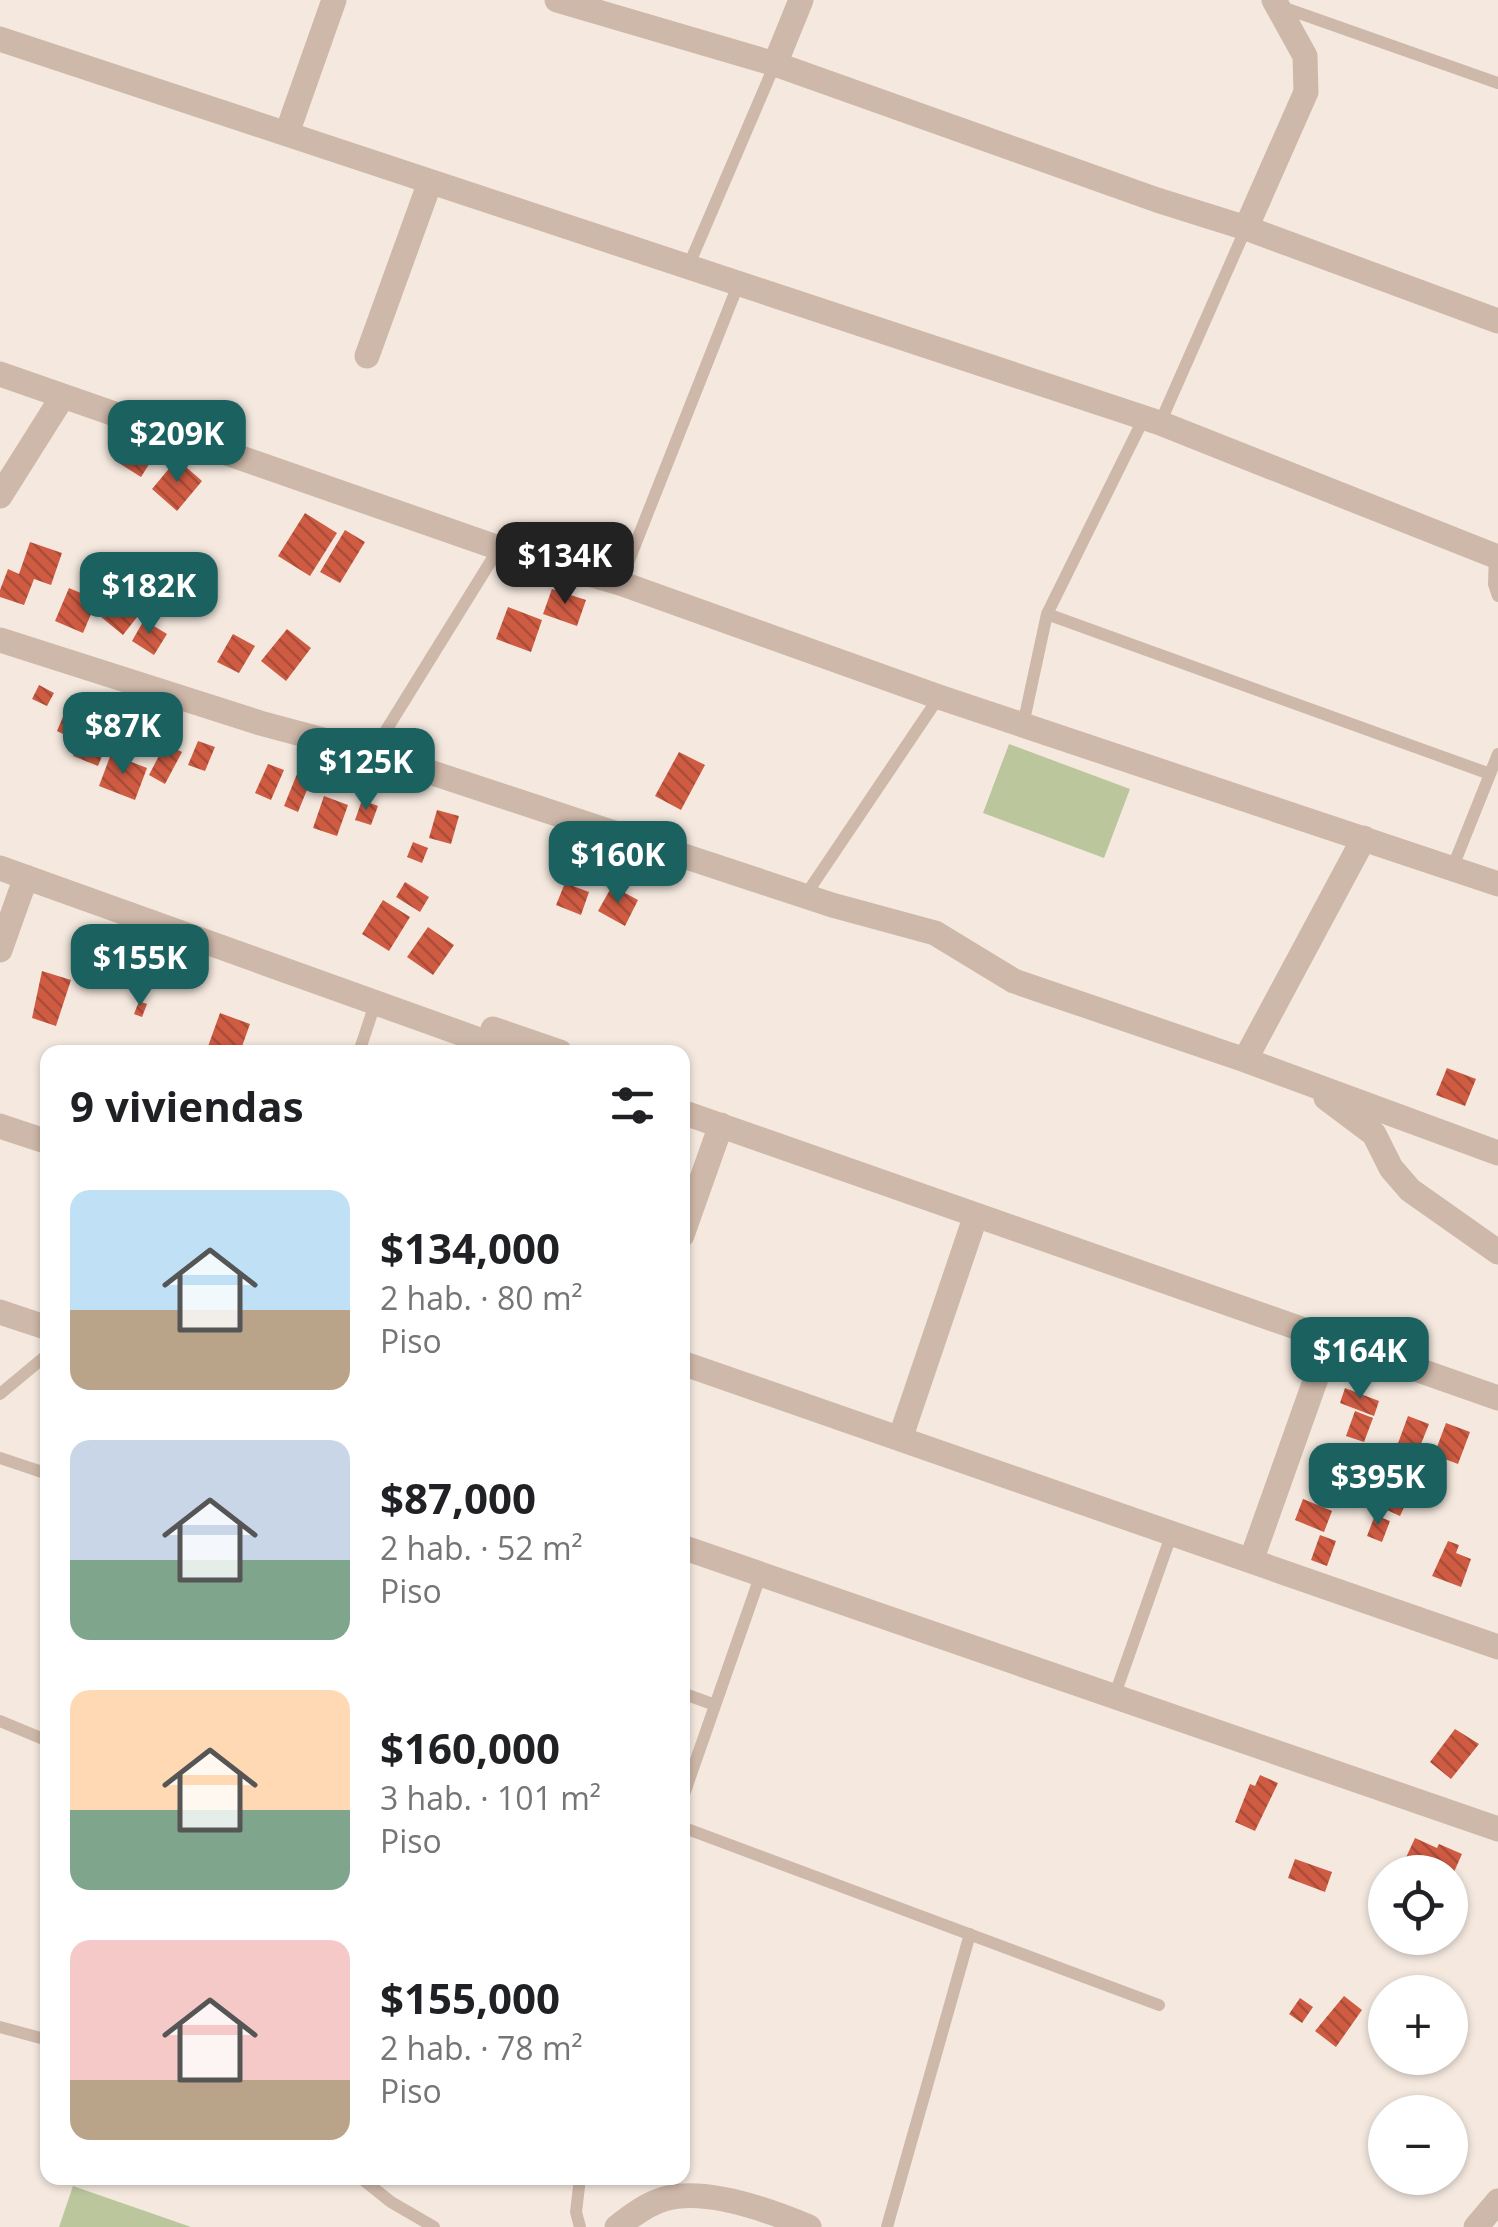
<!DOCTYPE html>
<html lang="es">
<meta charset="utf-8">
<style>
:root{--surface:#fff;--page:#f2f2f2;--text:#202124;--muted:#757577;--accent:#1b6160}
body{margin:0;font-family:"Open Sans",sans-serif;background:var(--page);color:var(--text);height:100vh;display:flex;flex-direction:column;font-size:38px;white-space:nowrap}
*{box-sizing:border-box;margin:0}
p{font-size:32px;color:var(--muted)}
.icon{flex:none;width:55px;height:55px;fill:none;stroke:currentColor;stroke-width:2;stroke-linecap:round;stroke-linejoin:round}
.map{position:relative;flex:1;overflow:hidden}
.details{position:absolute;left:40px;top:1045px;width:650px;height:1140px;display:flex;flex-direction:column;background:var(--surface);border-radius:20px;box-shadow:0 2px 8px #0004}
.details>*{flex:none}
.buttons{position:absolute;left:1368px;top:1855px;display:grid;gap:20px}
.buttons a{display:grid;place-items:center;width:100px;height:100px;border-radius:50%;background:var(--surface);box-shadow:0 2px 8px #0004;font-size:50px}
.price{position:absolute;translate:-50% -85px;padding:0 22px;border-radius:20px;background:var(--accent);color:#fff;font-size:32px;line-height:65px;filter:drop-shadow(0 2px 5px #0008)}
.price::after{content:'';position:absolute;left:50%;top:60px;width:30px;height:22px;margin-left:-15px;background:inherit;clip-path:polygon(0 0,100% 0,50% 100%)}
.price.selected{background:#222;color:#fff}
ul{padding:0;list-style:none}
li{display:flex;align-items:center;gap:30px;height:250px;padding:0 30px}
li span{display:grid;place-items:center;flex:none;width:280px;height:200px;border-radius:20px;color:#555}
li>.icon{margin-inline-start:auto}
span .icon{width:120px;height:120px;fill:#fffc;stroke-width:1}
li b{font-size:42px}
h2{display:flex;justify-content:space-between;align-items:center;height:120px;padding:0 30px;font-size:42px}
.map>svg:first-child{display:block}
</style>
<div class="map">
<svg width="1498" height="2227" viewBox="0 0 1498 2227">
<defs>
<pattern id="building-back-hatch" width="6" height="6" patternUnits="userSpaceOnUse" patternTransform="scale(2.5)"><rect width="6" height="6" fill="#cf5b43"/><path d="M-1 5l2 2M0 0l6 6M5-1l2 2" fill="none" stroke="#a94c38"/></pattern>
</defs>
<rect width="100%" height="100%" fill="#f5e9df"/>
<path fill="#bbc69d" d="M1009,744l121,45 -26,69 -121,-45z
M73,2186l118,41h-132z"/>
<path fill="url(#building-back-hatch)" d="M126,441l27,17 -12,19 -27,-17z
M177,459l25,22 -25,30 -25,-22z
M305,513l32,20 -27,43 -32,-20z
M345,530l20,12 -25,41 -20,-11z
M30,542l32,11 -11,32 -17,-6 -10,26 -24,-8v-7l8,-21 11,5z
M537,568l12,5 -6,13 -12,-4z
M130,580l22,18 -29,37 -22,-18z
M69,588l28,12 -14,33 -28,-12z
M552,589l34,11 -9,26 -34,-12z
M508,607l34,13 -11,32 -35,-13z
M144,620l23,14 -13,21 -22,-14z
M287,629l24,19 -25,33 -25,-20z
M233,634l22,12 -16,27 -22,-11z
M39,685l15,8 -7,13 -15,-7z
M65,712l19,9 -9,19 -18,-9z
M84,729l25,10 -11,27 -25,-10z
M198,741l17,6 -10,24 -17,-6z
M165,744l17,8 -17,32 -16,-9z
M679,752l26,13 -24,45 -26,-14z
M111,754l36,14 -12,32 -36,-14z
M268,764l16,6 -13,30 -16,-7z
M297,774l14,6 -13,32 -14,-6z
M324,796l24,9 -11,31 -24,-8z
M362,800l16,6 -7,19 -16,-5z
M437,810l22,6 -8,28 -22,-6z
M413,842l15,6 -6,15 -15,-6z
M405,882l24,15 -9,15 -24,-15z
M565,883l24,9 -8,23 -25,-10z
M612,886l26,14 -13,26 -27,-15z
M383,900l27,17 -21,34 -27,-17z
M428,927l26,18 -21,30 -26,-18z
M107,939l11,6 -10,22 -12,-5z
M173,959l11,4 -9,21 -10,-3z
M42,971l29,9 -15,46 -24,-8z
M139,1001l8,3 -5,13 -8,-3z
M220,1013l30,11 -10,28h-34z
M1447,1068l29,11 -11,27 -29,-11z
M1345,1388l34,13 -5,15 -34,-13z
M1355,1411l18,7 -9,24 -18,-6z
M1408,1416l21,8 -12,30 -20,-8z
M1446,1423l24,9 -12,32 -24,-9z
M1384,1493l22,10 -6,13 -22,-10z
M1303,1499l29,12 -8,21 -29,-12z
M1375,1515l15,6 -8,21 -15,-6z
M1320,1535l16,6 -9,25 -16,-6z
M1448,1541l11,4 -3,8 15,6 -10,28 -29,-11z
M1455,1729l24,15 -28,35 -21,-17z
M1260,1775l18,8 -23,48 -20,-9 15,-38 5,2z
M1415,1838l22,10 2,-4 23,10 -12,27v-9h-28l-19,-8z
M1295,1859l37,13 -7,20 -37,-14z
M1376,1894l9,3v12l-13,-5z
M1344,1996l18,14 -26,37 -21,-16z
M1300,1998l13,9 -11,16 -13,-9z"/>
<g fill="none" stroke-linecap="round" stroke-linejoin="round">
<path stroke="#ceb8a9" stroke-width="12" d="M1279,6l219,77
M688,267l87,-203
M1160,423l86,-195
M1495,554l-1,30 4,12
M620,583l118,-298
M1047,614l443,160
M1023,725l24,-111 96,-194
M372,753l127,-205
M1452,869l46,-115
M805,896l134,-199
M359,1052l16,-48
M0,1394l48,-40
M0,1458l48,16
M682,1693l33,12
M1114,1697l58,-164
M0,1721l48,20
M682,1800l79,-226
M682,1827l477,178
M0,2027l48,13
M361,2178l30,24 43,25
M580,2178l-4,34 4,15
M887,2227l83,-293"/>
<path stroke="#ceb8a9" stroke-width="25" d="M557,0l218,64 382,136 89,28 252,93
M0,39l1160,384 335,133
M775,64l26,-64
M287,133l47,-133
M1246,228l60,-136 -1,-36 -31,-56
M367,356l63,-174
M0,374l499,174 121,35 319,114 559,187
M0,496l63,-100
M0,640l260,83 112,30 460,152 103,28 79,48 231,79 253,93
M0,868l513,184
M0,950l26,-73
M493,1029l67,23
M1245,1060l119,-222
M1326,1098l48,36 17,34 19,22 88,62
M682,1112l816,286
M0,1126l48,16
M682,1235l39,-110
M0,1312l48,16
M682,1363l816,284
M900,1439l76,-224
M682,1547l816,282
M1251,1561l79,-222
M617,2227c14,-11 30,-23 47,-28 41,-12 107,12 145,28
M1476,2227l22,-26"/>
</g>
</svg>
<div class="buttons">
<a><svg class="icon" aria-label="locate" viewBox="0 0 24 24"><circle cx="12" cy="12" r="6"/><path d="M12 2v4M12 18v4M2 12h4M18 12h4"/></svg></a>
<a>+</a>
<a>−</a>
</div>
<b class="price" style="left:177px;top:485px">$209K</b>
<b class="price selected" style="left:565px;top:607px">$134K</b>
<b class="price" style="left:149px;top:637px">$182K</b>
<b class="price" style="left:123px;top:777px">$87K</b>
<b class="price" style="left:366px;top:813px">$125K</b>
<b class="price" style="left:618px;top:906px">$160K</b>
<b class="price" style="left:140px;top:1009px">$155K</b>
<b class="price" style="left:1360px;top:1402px">$164K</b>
<b class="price" style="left:1378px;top:1528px">$395K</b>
<section class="details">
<h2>9 viviendas<svg class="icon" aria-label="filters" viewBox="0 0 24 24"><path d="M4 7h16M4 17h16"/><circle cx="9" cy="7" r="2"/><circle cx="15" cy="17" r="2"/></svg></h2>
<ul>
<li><span style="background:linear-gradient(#bfe0f5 60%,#b9a48a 0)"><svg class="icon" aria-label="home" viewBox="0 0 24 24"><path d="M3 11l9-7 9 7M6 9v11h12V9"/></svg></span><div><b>$134,000</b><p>2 hab. · 80 m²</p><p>Piso</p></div></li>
<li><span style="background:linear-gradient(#c9d6e8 60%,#7fa58c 0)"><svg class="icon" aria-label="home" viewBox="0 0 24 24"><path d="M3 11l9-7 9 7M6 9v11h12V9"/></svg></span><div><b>$87,000</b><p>2 hab. · 52 m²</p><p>Piso</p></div></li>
<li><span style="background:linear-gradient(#ffd9b3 60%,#7fa58c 0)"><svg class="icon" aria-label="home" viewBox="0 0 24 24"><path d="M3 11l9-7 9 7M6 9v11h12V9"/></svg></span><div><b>$160,000</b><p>3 hab. · 101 m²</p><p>Piso</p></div></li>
<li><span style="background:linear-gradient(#f6c9c9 70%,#b9a48a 0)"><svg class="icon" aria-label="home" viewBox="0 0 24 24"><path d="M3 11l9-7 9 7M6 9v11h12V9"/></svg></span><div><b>$155,000</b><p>2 hab. · 78 m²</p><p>Piso</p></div></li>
</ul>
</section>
</div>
